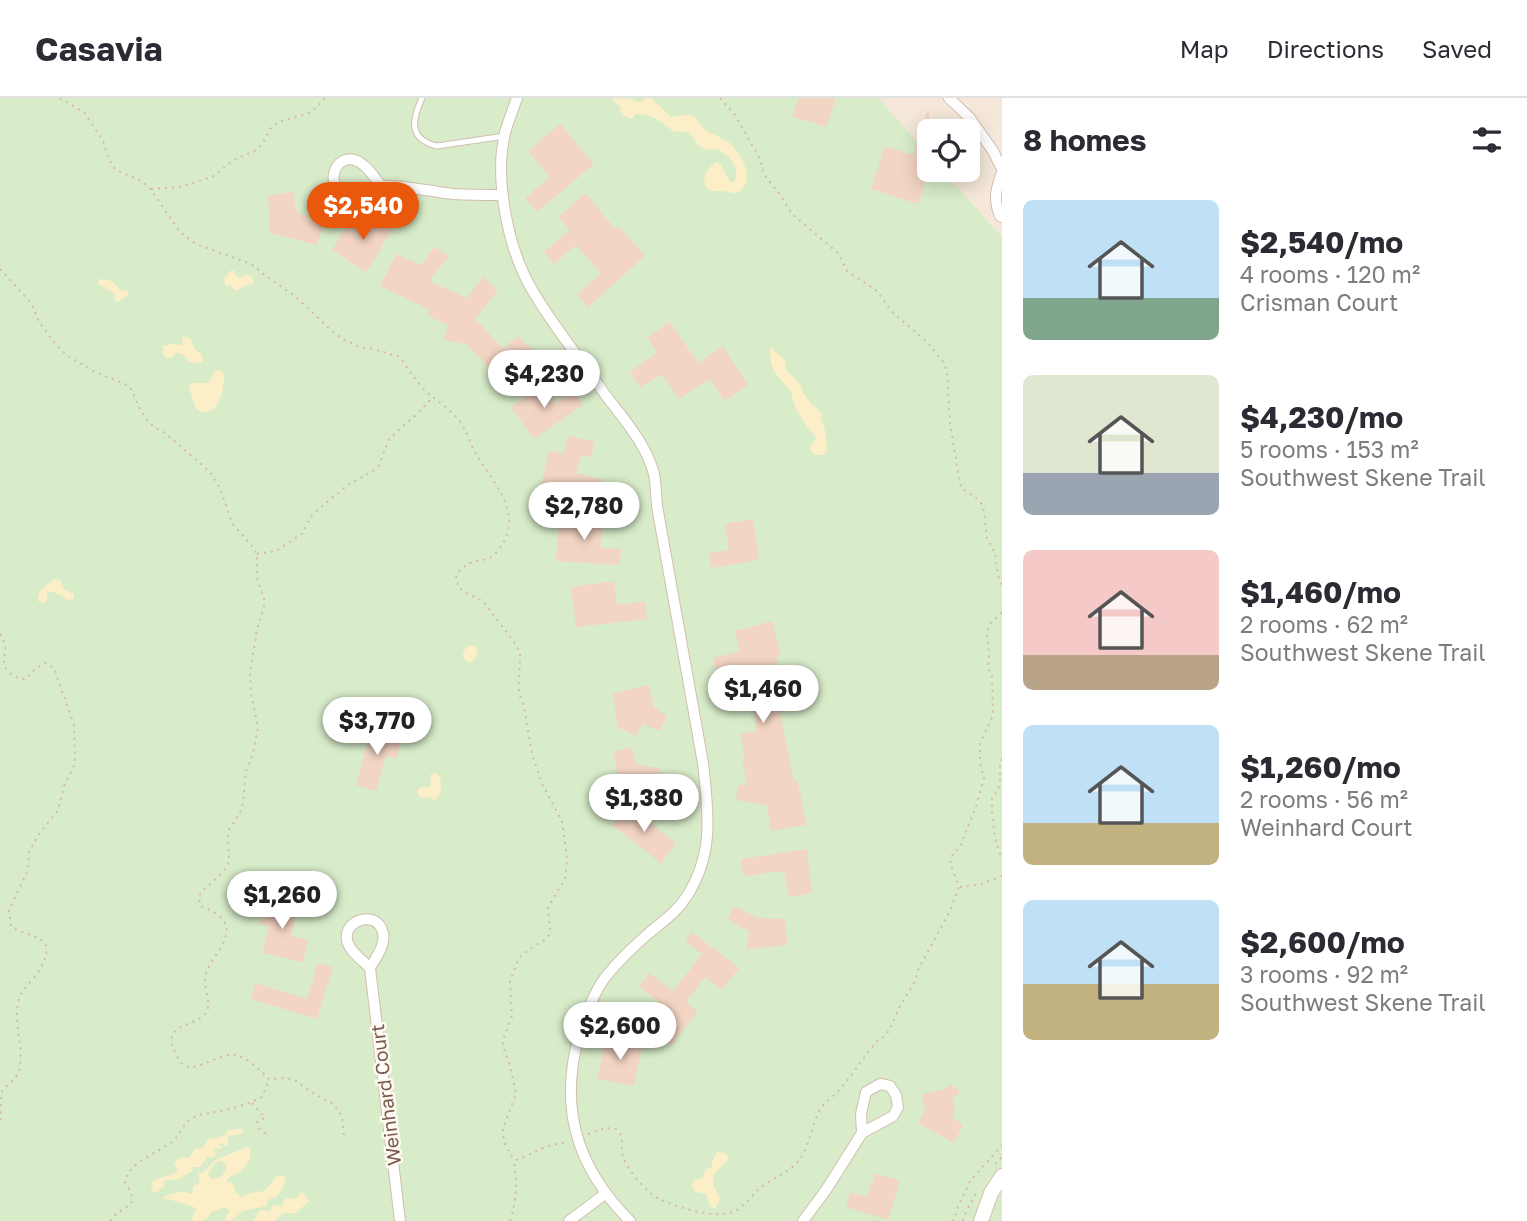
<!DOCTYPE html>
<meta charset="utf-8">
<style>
:root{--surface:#fff;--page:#f7f7f7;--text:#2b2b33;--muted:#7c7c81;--line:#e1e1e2;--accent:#ea580c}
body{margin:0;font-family:"Golos Text",sans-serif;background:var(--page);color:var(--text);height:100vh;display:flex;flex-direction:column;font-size:26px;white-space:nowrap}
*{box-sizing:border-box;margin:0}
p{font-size:23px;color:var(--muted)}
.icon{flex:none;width:38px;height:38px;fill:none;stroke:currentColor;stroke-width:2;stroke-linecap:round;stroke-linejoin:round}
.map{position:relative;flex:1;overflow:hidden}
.side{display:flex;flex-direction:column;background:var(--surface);width:525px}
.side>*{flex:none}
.buttons{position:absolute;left:917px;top:21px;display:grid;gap:14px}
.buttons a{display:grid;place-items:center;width:63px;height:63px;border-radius:10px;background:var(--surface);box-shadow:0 4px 18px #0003;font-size:35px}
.price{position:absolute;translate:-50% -60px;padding:0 16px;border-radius:24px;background:#fff;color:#222;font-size:23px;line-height:46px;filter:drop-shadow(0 2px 4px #0008)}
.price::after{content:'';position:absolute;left:50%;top:42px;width:21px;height:16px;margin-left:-10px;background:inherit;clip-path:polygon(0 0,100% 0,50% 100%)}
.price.on{background:var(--accent);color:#fff}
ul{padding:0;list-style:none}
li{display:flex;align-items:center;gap:21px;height:175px;padding:0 21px}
li span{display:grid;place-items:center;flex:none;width:196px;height:140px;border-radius:10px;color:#555}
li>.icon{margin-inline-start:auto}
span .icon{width:84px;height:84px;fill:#fffc;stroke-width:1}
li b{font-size:30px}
h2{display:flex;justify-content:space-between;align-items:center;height:84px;padding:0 21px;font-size:30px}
header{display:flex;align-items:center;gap:42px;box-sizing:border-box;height:98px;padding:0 35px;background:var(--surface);border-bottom:2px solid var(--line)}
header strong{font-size:33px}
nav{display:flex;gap:38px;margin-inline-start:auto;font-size:24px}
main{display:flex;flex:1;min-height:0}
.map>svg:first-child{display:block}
</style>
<header>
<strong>Casavia</strong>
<nav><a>Map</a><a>Directions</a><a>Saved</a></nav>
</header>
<main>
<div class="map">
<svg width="1002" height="1123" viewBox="0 0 1002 1123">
<rect width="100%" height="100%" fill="#fdf6ec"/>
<path fill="#f5e8da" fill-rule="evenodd" d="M722,0h280v269zM929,33h39v39h-39z"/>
<path fill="#d8ecc9" d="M0,0h878l51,57v15h13l60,67v984h-1002z"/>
<path fill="#fcefc7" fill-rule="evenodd" d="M613,0l17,1 8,3 6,-1v-3h7l20,19c6,0 16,-4 21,-1 6,2 7,8 11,12 7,6 16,8 24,13 12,8 27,34 16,47 -2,2 -5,6 -9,5 -4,0 -7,-2 -10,-2 -6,-1 -11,2 -16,-2 -9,-8 0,-23 9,-27l3,2 11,19 4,-2c5,-14 -5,-25 -17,-32 -17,2 -19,-2 -28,-16l-11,-2 -5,1c-15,-12 -19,-17 -39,-18l-2,5 -11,-4 -2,-4 1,-4 -6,-4z
M234,172l2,6 4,2 8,-3c4,1 6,4 5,9l-6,1 -9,5h-3l-5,-5 -3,1 -2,-2 -1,-6 4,-2v-4z
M99,181l13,2 9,10 7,-1 1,4 -11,8 -3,-1 -1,-8 -16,-9z
M182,239c11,-2 9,6 13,13 5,2 10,6 7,12l-3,1 -11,-1 -1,-3 -5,-5 -7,-1 -3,5h-5l-4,-3v-9l9,-2 11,1z
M770,249l16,14 -1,7 16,18 2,7 9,12 4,2 6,8 -2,4c7,10 6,21 7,33l-5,3h-7l-5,-5 1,-5 4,-5v-4c-11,-13 -22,-28 -24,-45 -14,-16 -22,-20 -21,-44z
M219,272l5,3c0,13 -2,36 -18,39 -3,1 -7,0 -10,-4 -1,-2 -6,-18 -7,-22l4,-3h15l7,-11z
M55,481l6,2c3,8 4,11 13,12v6l-7,1c-5,-5 -13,-8 -19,-9l-2,4 2,3 -3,5 -7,-2c-2,-11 9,-16 17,-22z
M473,547l4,3c1,7 -1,11 -7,15l-3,-1 -4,-5c0,-7 3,-11 10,-12z
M436,675l3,2c3,8 3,19 -4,25l-7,-3 -7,1 -4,-5 1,-4 5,-2 6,1 2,-3 -1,-10z
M242,1031l1,1 -2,4 -12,2 -2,3 2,5 -2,2 -6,-3 -2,2 3,2 -2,2 -6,-1 2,6 -2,3h-7l-7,10h-7l-1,4 -13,8 -14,1 -2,3 2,3 -4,2 -4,5 -6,-2 2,-10c9,-5 18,-4 25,-10l-4,-7 7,-7 8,1 6,-9 8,-1 4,-8c7,-2 18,-2 21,-10z
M248,1049l2,1c2,8 -2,17 -9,23 -7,6 -10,2 -15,11l7,1 3,10 5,4 9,-4 14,-2 13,-15 6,-1 3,5 -8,16 -10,4 -2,6c-6,2 -12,2 -19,4 -10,3 -11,11 -22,11l1,-2 -1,-3 4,-4 -1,-3 -3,-2 -14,5c-5,9 -8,9 -19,9l1,-5 4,-7c-5,-4 -27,-10 -35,-10l5,-4 17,-4 6,3 3,-1v-7l7,-3 -2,-9 7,-3 10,-11zM219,1063l7,2v7l-4,6 -11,3 -3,-4 6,-11z
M717,1054l8,1 4,6 -16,16v10l7,12 -2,7 -3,4 -4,-1 -5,-13 -11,-2 -4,-7 3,-4 9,-4 3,-8 6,-1v-6z
M302,1094l7,9 -13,12h-12l-11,8h-20l7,-11 10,1 3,-6 8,2 5,-9 10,1z"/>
<path fill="#f3d5c3" d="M799,0h37l-10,29 -34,-11z
M927,14h2v58l-11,34 -47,-15 14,-43 28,9z
M560,26l34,40 -57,48 -12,-14 25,-21 -22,-26z
M293,94l4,21 28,8 -8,24 -47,-12 -2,-38z
M586,95l29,36 3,-3 27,30 -57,51 -11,-12 24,-22 -25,-28 -22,19 -10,-12 26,-22 -12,-13z
M353,119l19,11 18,-11 6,8 -15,22 1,1 -16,24 -34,-22z
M434,149l15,9 -20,25 38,17 16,-21 15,13 -23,29 29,30 14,-13 18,18 -31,30 -39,-40 -22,-4 4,-15 -20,-9 2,-6 -50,-24 16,-32 25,11z
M670,224l28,41 25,-17 25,39 -24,16 -14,-22 -31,20 -17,-25 -22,14 -10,-16 27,-19 -10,-16z
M543,287l13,18 17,-12 10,14 -49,34 -23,-32z
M568,338l27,6 -4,15 -10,-2 -5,18 28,7 -6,22 -58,-13 9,-39 15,4z
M559,418l44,3 -2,29 20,1 -1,16 -64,-4z
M753,421l6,41 -48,8 -2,-15 20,-3 -4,-26z
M614,483l3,24 28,-4 2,18 -71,8 -5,-40z
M772,523l9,34 -5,2 11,54 -7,2 14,68h4l8,44 -35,6 -4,-26 -31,-5 2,-15h9l-5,-27h3l-5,-24 17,-3 -6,-33 -24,5 -6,-32 -5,2 -3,-15 27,-7 -5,-20z
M649,587l5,22 13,9 -7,15 -17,-7 -8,12 -18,-9 -4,-34z
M372,630l30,9 -6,22 -10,-3 -10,35 -20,-6z
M631,649l6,18 22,3 4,14 -43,13 -6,-43z
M627,707l49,38 -15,20 -49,-38z
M807,751l5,44 -23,4 -5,-26 -41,5 -2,-17z
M265,801l33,7 -7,30 17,4 -5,22 -40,-9 6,-27 -9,-2z
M734,808l25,12 26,1 2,26 -41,4 3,-18 -21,-11z
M692,834l47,36 -17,22 -17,-13 -19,25 12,9 -27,35 -24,-19 17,-21 -25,-20 10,-13 24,18 29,-37 -17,-13z
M318,865l15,4 -16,52 -66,-20 4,-16 52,16z
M606,940l36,8 -8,40 -37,-7z
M951,986l9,9 -8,6 3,8 -2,11 10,7 -9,18 -36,-20 7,-12 -3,-17 20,-4z
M875,1075l25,8 -12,39 -42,-13 4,-15 17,5z"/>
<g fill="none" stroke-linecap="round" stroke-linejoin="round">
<defs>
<path id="lane" d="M422,0c-10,22 -14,41 15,48l68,-10"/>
<path id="street" d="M517,0c-4,12 -9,23 -12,35 -11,46 3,115 26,155 21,37 49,70 73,105 18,24 42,50 50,81 2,10 2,21 3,32l46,257c5,48 12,89 -16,133 -10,16 -25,26 -38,37 -16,14 -32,29 -45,46 -11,15 -18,35 -24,53 -22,74 -4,135 50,189
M949,0l20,19 24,34 9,18
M1002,74c-6,17 -9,27 -2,44l2,1
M381,88c-8,-11 -22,-33 -38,-25 -4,2 -8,7 -9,13 -2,8 3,19 12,20 13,3 25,-8 37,-8 23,-1 48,6 71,8 16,1 32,1 49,1
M370,870c-6,-6 -14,-12 -19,-19 -18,-26 26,-43 32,-16 3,12 -8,26 -13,35l30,253
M569,1123l36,-27
M803,1123l23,-31 36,-57 31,-17 5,-9 -2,-12 -6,-9 -10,-2 -14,8 -5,22 1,19"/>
<path id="secondary" d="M981,1123l10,-28 11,-17"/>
</defs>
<use href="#lane" stroke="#d1beb0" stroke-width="7"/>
<use href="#street" stroke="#d1beb0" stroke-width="12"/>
<use href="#secondary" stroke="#d6c0b0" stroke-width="16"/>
<path stroke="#d9b8a5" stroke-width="2" stroke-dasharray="2 5" stroke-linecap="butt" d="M60,0l25,15 18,28 6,19 7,10 26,11 10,10 28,41 16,12 55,20 19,15 26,18 38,36 11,7 15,7 13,2 27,8c9,14 17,26 30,38 10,8 24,17 31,28 6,9 9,20 14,29 19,33 52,63 22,100 -7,9 -15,7 -24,10 -7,2 -12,7 -17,13l2,11 6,6 19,9 34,45 3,9 -1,38 5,14 8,47 11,32 19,35 4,29 1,11 -2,18 -15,25 -2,5 2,19 -1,7 -4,5 -14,8 -11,9 -4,8 -6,17 2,34 -9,24v6l7,20 6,28 -13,34v7l2,9 9,17
M720,0l15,17 25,44 3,13 5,8 11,13 13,21 46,39 9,18 30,20 14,20 37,32 15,19 4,9 3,53 11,64 15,10 5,5 3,8 3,27 8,15 3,23 4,10
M151,91l28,-2 33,-10 22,-17 20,-9 8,-6 8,-16 8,-7 29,-8 10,-7 8,-9
M0,171l31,34 8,19 18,24 11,10 27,16 30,12 6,5 9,20 6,10 7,7 12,7 45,39 10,16 12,35 20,23 5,8v24l7,21v8l-7,22 -7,44 1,20 7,35 -5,25 -7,18 -3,32 -3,10 -12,18 1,29 -2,7 -9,10 -17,15 -2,5 1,8c4,3 9,4 14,7 32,20 -7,45 -9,66 -1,10 6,23 2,33 -8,18 -54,9 -27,50 12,19 40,-13 59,-5 11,4 22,15 30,23l18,-1 9,3 18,13 20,10 8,13 2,19
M257,456l19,-3 26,-17 10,-19 21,-18 15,-12 25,-14 6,-6 10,-26 28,-25 15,-16
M0,536c2,4 4,7 5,11 1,6 -2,12 -1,18 2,10 12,16 22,16l10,-11 10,-5 8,5 20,57 1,37 -2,6 -8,15 -7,27 -19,24 -10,18 -1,18 -19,40 2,16c11,10 29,7 36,21 -1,14 -7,24 -16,34 -5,6 -10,11 -12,18 -7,24 6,47 0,72 -3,9 -13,13 -17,21 -2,9 0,22 -2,33
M1002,661l-2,4v20l-2,8 -6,6v17c3,7 1,12 2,19 2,9 4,17 8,25
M960,789l21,-3 21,-8
M252,1005l13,15 -8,4 3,8 5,3h2
M588,1036l17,-6 11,1 6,7c0,7 -1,14 1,21 4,13 26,38 38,43 19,8 58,21 76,10 11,-7 17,-18 27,-25 14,-10 29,-14 38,-29 8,-14 10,-31 17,-45 5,-9 16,-15 22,-23 13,-15 23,-32 36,-47l8,-5 5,-7 9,-21 16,-27 3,-11 32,-59 9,-24 -9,-24 3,-9 7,-7 16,-41 8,-27 -4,-17v-18l13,-29 -1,-38 -4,-10 1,-14 -2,-20 2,-8 13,-13
M995,1066l7,-7
M110,1123c12,-18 33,-10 15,-39 5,-22 33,-28 48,-41 9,-8 10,-19 21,-24 10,-4 17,-4 27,-6 14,-3 28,-7 41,-14l7,-17
M510,1123c7,-22 7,-38 4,-60l34,-15 18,-4
M952,1123l3,-3 2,-9 13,-28 32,-36
M963,1123l3,-9 11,-20"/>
<use href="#lane" stroke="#fff" stroke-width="5"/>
<use href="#street" stroke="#fff" stroke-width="10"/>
<use href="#secondary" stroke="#fff" stroke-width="14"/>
</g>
<g text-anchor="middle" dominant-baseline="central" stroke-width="5" stroke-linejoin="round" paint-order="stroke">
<g font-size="19" fill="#7a5c4d" stroke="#fffaf3">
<text transform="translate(385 997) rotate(-97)">Weinhard Court</text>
</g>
</g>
</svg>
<div class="buttons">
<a><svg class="icon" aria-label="locate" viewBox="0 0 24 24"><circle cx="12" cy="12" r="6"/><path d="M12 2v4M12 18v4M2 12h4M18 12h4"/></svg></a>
</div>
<b class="price on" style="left:363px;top:144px">$2,540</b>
<b class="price" style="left:544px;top:312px">$4,230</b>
<b class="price" style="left:584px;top:444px">$2,780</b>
<b class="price" style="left:763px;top:627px">$1,460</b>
<b class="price" style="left:377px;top:659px">$3,770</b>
<b class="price" style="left:644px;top:736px">$1,380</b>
<b class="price" style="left:282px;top:833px">$1,260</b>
<b class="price" style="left:620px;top:964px">$2,600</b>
</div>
<section class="side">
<h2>8 homes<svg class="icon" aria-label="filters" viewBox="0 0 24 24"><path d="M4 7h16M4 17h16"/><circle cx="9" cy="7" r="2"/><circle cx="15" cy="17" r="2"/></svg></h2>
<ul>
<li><span style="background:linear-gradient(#bfe0f5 70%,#7fa58c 0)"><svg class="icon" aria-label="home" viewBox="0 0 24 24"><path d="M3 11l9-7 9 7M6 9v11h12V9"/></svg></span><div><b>$2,540/mo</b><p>4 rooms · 120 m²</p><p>Crisman Court</p></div></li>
<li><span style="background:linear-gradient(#dfe7d0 70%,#9aa5b1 0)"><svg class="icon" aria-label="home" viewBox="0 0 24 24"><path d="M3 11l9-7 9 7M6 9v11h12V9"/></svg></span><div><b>$4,230/mo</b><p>5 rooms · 153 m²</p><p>Southwest Skene Trail</p></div></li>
<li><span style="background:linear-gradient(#f6c9c9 75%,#b9a48a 0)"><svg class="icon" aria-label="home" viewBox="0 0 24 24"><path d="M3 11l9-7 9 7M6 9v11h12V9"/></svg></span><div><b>$1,460/mo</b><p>2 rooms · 62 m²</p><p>Southwest Skene Trail</p></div></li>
<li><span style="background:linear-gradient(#bfe0f5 70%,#c2b280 0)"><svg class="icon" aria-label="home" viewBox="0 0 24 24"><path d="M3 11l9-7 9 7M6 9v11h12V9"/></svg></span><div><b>$1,260/mo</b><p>2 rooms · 56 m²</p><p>Weinhard Court</p></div></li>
<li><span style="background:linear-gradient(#bfe0f5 60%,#c2b280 0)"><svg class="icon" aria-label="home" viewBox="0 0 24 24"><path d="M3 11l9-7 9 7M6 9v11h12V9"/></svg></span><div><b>$2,600/mo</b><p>3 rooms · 92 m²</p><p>Southwest Skene Trail</p></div></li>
</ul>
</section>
</main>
